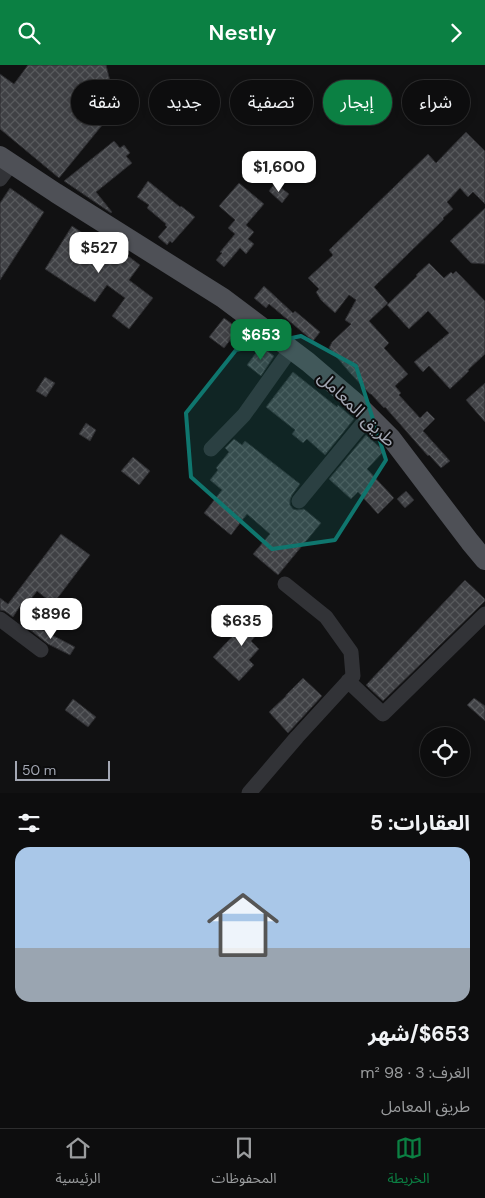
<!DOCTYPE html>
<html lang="ar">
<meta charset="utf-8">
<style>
:root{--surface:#0d0d0e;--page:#1b1b1c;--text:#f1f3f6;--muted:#9a9c9e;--line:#2d2d2e;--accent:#0b8043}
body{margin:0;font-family:"DM Sans","Noto Sans Arabic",sans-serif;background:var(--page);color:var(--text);direction:rtl;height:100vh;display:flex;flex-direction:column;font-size:19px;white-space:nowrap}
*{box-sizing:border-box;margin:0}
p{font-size:16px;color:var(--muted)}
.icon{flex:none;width:28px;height:28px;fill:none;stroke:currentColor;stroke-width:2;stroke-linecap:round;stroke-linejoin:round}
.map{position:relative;height:728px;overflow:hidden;direction:ltr}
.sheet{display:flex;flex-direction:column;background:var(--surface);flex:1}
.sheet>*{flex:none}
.banner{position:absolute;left:15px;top:15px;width:455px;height:45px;direction:rtl;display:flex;gap:10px}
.controls{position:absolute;left:420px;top:662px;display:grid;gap:10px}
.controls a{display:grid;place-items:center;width:50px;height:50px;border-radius:50%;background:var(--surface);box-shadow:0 2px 8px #0003,0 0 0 1px var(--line);font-size:25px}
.scale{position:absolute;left:15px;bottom:12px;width:95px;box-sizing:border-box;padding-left:5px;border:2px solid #a3a7b3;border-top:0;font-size:14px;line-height:18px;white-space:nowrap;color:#a3a7b3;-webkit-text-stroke:4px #0c0c0d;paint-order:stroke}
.price{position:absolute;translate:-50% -42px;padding:0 11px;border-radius:10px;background:#fff;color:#222;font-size:16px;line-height:32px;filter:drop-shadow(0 1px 2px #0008)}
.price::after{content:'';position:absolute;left:50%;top:30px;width:15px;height:11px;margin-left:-8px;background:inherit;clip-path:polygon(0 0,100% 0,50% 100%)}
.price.on{background:var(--accent);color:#fff}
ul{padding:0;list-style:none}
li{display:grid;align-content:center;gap:10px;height:265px;padding:0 15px}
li+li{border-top:1px solid var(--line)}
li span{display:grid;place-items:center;height:155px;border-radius:15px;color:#555}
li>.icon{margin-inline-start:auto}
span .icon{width:90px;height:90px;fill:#fffc;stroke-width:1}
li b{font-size:21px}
h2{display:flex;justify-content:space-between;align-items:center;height:60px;padding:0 15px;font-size:21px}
.tag{padding:0 18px;border-radius:22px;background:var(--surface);box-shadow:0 2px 8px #0003,0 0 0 1px var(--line);font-size:18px;line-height:45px}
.tag.on{background:var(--accent);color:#fff}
header{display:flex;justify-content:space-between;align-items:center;height:65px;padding:0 15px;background:var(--accent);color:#fff;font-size:22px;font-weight:600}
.tab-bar{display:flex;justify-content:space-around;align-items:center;height:70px;border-top:1px solid var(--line);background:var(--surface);font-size:14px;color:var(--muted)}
.tab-bar a{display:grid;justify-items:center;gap:2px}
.tab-bar .on{color:var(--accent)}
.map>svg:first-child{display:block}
</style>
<header><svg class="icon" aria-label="forward" viewBox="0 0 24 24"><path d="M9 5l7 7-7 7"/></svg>Nestly<svg class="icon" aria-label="search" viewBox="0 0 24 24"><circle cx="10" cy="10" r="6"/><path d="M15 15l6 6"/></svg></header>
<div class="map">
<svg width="485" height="728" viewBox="0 0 485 728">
<defs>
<pattern id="building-cross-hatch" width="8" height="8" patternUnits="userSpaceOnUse" patternTransform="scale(1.25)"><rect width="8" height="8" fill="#404145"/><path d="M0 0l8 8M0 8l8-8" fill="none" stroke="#585a5d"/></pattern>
</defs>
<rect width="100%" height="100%" fill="#111112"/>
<path fill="url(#building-cross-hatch)" stroke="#2b2b2e" d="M28,0h78l10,40 -18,5 10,8 -49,60 -59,-49v-55l14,10z
M466,67l19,19v53l-12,-12 -5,5 -8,-9 -13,14 6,7 -10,9 1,1 -70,68 14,16 -19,18 20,22 -5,5 24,26 -13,12 6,7 -2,2 21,23 7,-7 8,8 -12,12 27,30 -9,7 -12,-13 -1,1 -43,-49 -1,1 -13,-14h-1l-19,-20 -22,-26 3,-6 19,-18 -6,-4 11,-20 -7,-5 -14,18 -14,-13 -5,-8 3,-3 -11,-11 25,-23 -4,-5 99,-96 8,9z
M114,76l6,7 4,-3 6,8 -4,3 6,7 -36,29 16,20 -1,1 -47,-32z
M148,116l32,26 1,-1 14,11 -23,26 -2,-2 -3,4 -9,-8 9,-10 -2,-2 1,-1 -19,-16 2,-3 -12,-8z
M239,118l25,21 -18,21 8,7 -6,7 6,5 -8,10 -6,-6 -16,19 -8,-7 6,-7 -2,-1 15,-18 -7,-6 7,-8 -16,-14z
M275,118l14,11 -7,9 -13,-12z
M10,123l34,24 -44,68v-77z
M485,143v56l-14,-1 -21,-22z
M72,161l44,29 4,-5 20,15 -11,15 24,18 -24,31 -17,-13 13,-18 -18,-13 -12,17 -50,-33z
M429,198l15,15 7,-6 2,2 3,-3 29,30v53l-17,16 1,1 -19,18 -21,-23 -6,6 -9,-10 35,-29 -21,-22 -19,18 -22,-24 30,-29 -1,-1z
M264,221l29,27 2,-2 25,21 -7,9 -44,-37 -3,4 -12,-10z
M224,253l15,11 -15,19 -15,-11z
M261,281l13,10 -13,20 -14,-11z
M293,307l44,35 1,-2 16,14 -29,36 -18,-16 -4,4 -11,-9 3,-4 -29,-23z
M45,312l10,6 -9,14 -10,-6z
M485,318v39l-19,-22z
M86,358l10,7 -6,11 -11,-7z
M366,370l18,16 -17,18 27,29 -16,16 -20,-22 -7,7 -22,-20z
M234,374l8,6 3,-4 55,43 -8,11 -2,5v5l3,4 4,1 7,-1 17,14 -43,52 -25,-21 17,-20 -23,-20 -16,21 -27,-22 18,-23 -12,-10 8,-10 -2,-2 13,-16 -4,-4z
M133,392l17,14 -11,14 -18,-14z
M406,426l8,9 -9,8 -8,-9z
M61,469l29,21 -37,49 -16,-13 -9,12 -4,-3 -11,17 -8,-6 -5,-1v-12l8,6z
M465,515l20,19v2l-102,100 -17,-16z
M257,545l12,12 -18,19 8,8 -10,11 5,5 -15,16 -26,-24z
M27,557l48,25 -5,8 -22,-11 -23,-18z
M303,613l19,18 -34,37 -19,-21 17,-16v-1z
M474,633l11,8v15l-18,-16z
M73,634l23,18 -8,10 -23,-17z"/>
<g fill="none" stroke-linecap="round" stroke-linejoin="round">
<path stroke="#323337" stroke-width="15" d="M0,114l11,-15
M211,384l33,-34 47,-66
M299,436l70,-85
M0,554l41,31
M348,616l35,33 102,-100
M249,728l48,-56 56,-61 -2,-24 -25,-35 -41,-33"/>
<path stroke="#4e5056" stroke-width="20" d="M0,91l56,37 167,105 85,64 48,41 35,35 79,104 15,18"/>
</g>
<path fill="#0f766e" fill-opacity="0.2" stroke="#0f766e" stroke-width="4" stroke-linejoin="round" d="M301,271l55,30 30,94 -51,80 -63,9 -81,-72 -5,-64 50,-63z"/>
<g text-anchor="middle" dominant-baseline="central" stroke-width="4" stroke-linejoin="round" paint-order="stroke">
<g font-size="18" fill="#a3a7b3" stroke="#0c0c0d">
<text transform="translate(357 344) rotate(44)">طريق المعامل</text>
</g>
</g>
</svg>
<div class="controls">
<a><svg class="icon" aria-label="locate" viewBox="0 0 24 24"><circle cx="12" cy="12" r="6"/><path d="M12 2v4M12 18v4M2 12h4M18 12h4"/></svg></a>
</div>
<div class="scale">50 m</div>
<b class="price" style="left:279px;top:128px">$1,600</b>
<b class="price" style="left:99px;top:209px">$527</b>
<b class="price on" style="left:261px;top:296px">$653</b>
<b class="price" style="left:51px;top:575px">$896</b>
<b class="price" style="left:242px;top:582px">$635</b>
<div class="banner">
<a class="tag">شراء</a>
<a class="tag on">إيجار</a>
<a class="tag">تصفية</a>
<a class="tag">جديد</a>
<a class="tag">شقة</a>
</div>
</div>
<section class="sheet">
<h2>العقارات: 5<svg class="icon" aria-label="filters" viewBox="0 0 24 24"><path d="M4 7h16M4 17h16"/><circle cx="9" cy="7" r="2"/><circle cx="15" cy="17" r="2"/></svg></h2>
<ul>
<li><span style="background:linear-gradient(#a9c7e8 65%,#9aa5b1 0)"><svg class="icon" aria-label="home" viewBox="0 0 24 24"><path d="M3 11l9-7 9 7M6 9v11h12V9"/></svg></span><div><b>$653/شهر</b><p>الغرف: 3 · 98 m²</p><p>طريق المعامل</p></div></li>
</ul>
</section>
<nav class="tab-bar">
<a class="on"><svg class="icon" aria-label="map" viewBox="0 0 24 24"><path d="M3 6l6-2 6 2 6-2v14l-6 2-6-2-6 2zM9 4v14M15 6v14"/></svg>الخريطة</a>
<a><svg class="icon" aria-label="saved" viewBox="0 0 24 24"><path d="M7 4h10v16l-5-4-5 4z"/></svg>المحفوظات</a>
<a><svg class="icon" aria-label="home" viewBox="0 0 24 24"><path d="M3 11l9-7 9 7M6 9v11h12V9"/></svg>الرئيسية</a>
</nav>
